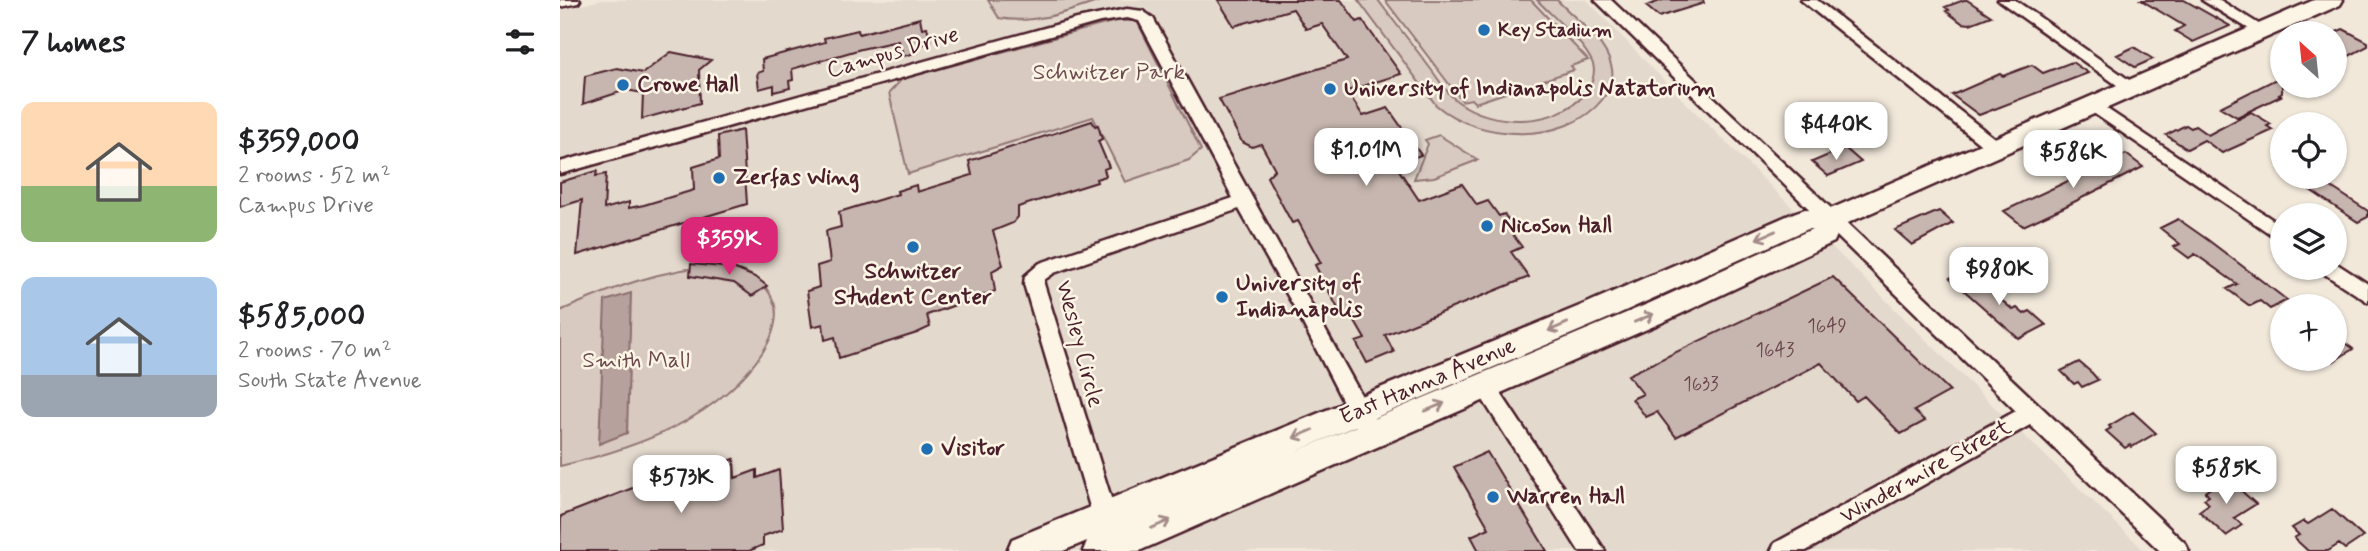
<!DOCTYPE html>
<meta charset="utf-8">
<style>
:root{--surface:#fff;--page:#f6f6f6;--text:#202124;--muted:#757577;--accent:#db2777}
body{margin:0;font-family:Mynerve,sans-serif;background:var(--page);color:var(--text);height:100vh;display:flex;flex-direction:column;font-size:26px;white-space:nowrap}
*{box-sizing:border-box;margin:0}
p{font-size:23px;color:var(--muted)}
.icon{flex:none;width:38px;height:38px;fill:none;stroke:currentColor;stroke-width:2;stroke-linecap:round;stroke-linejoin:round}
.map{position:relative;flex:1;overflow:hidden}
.sheet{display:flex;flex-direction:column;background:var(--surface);width:560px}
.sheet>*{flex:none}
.needle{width:46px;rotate:333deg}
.buttons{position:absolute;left:1710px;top:21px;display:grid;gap:14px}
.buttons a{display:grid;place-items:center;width:77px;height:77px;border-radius:50%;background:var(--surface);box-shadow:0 2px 5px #0004;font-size:35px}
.price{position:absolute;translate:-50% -60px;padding:0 16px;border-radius:14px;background:#fff;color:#222;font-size:23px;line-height:46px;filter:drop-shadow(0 2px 4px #0008)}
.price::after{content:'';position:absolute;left:50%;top:42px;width:21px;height:16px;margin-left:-10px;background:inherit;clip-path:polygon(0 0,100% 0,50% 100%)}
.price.active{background:var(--accent);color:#fff}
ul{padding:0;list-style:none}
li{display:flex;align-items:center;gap:21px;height:175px;padding:0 21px}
li span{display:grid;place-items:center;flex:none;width:196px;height:140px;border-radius:14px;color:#555}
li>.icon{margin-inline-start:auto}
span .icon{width:84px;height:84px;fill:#fffc;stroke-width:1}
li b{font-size:30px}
h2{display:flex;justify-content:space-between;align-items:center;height:84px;padding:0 21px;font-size:30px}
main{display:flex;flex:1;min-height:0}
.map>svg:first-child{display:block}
</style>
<main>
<section class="sheet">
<h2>7 homes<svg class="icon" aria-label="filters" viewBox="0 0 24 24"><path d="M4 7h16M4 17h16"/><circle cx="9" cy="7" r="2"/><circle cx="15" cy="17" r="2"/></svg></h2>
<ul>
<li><span style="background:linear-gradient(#ffd9b3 60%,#8fb573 0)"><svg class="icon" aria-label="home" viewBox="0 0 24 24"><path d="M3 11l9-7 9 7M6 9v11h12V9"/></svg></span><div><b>$359,000</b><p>2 rooms · 52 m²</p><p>Campus Drive</p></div></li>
<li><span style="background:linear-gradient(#a9c7e8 70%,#9aa5b1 0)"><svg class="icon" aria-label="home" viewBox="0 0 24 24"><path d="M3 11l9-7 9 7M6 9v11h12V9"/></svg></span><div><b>$585,000</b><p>2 rooms · 70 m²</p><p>South State Avenue</p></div></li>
</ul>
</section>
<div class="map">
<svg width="1808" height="551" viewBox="0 0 1808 551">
<rect width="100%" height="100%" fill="#f1e8da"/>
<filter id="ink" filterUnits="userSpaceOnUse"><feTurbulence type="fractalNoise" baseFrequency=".0143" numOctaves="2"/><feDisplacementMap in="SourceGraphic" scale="14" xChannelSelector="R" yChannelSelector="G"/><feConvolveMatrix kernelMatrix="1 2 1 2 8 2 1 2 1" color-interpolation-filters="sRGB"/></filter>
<g filter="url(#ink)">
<path fill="#e4d9cd" d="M42,0h985l88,92 312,308 158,151h-1585v-541z"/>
<path fill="#d8cac0" stroke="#917476" stroke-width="2" d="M428,0h115c-33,11 -69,25 -104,18z
M798,0h20c17,23 35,45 52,68 8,10 16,25 27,33 34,26 98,27 128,-7 6,-7 11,-20 8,-30 -8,-21 -40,-47 -56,-64h20c18,19 47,39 54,65 4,13 -1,25 -9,35 -37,46 -124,41 -166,5z
M825,0h146l57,60 -17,6 3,4 -99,33 -4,-4 -9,2z
M556,21h21l64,129 -12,10 -64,22 -32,-65 -185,57 -19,-81 13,-14z
M879,135l39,25 -44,17 -20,2 14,-35 -3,-4z
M157,266c26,3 45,9 56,34 7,15 0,36 -9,50 -44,69 -127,98 -204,116v-155c50,-22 103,-43 157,-45z"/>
<path fill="#b6a19c" stroke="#8b6d6f" stroke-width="2" d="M71,293l-4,140 -28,11 6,-143z"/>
<path fill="#c7b6af" stroke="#4a1f2b" stroke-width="2" d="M658,0h123l16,22 5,-2 39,54 -54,17 16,25 25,-8 33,47 -9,3 2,3 -17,6 22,33 43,-16 15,21 11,-4 11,15 5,-2 11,15 -5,2 12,16 -11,5 18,25 -144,58 9,17 -27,11 -11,-21 9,-3 -14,-24 -8,3 -28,-53 6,-2 -23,-42 -6,2 -25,-46 8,-8 -14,-25 -9,3 -10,-5 -23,-43 128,-39 -25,-36 -16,5 -13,-20 -59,17z
M1103,0h40l1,3 -45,14 -13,-11z
M1404,0h3l24,16 -21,8 -8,-1 -16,-12 3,-1 -4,-3z
M1581,0h43l46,26 -37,16 -18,-11 9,-5z
M360,18l2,10 5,-1 4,15 -14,4 1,6 -14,4 -6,-15 -37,8 -69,20 1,11 -4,1 1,7 -16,4v-7l-15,4 -2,-16 6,-2 -1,-12 63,-17 -1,-4 34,-8 1,4z
M1783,29l25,13v4l-34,18v-31z
M1574,47l19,12 -18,8 -18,-12z
M111,52l40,8 -12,10 1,33 -58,16 1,-26 -17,-3 -43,14 2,-28 32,-8 26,5z
M1512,62l16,11 -109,42 -27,-20 48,-21 3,2 29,-11 11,8z
M1722,76v17l-3,2 2,1 -44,21 -17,-10z
M1691,112l20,12 -4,2 6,4 -51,23 -18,-13 -17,9 -21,-14 20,-10 5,3 4,-2 13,9z
M532,121l3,5 3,-1 4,14 -4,2 11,26 -5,2 2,7 -10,3 1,3 -79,25v10l-5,6 -20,8 10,34 -11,6 3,20 -68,24 3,12 -13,6 -78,25 -4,-21 -10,3 -2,-16 -11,3 -5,-36 12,-4 -2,-21 13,-4 -4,-31 15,-4 -2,-15 59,-18 -1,-3 19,-6 1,7 55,-17 -3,-14z
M182,130l5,74 -170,51 5,-55 -22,7v-25l37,-11 -1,5 10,-2 -2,35 25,-7v6l15,-3 50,-15 -1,-23 26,-8 -1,-23z
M1285,148l16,14 -33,14 -16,-14z
M1566,154l17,13 -81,41 -39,18 -19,-15z
M1765,183l43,28v6l-10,5 -48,-32z
M1379,211l14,12 -41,22 -17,-15z
M1618,219l30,21 79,60 -17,9 -10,-8 -10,5 -23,-17 10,-5 -42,-30 -6,4 -15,-11 6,-3 -20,-16z
M131,264l42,4 24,10 10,8 -15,10 -18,-13 -44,-7z
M1406,270l47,40 4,-2 7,6 6,-3 16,14 -27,14 -69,-61z
M1273,277l117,114 -36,20 11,10 -24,13 -37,-38 -8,5 -35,-38 -145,74 -19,-25 -11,5 -14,-18 11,-5 -15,-19z
M1774,335l19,14 -19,12z
M1519,362l13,11 6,7 -16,7 -4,-5 -4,2 -13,-13z
M1573,412l23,21 -24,14 -2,-2 -5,3 -19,-17 5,-3 -2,-2z
M927,452l60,99h-68l-8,-15 18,-8 -35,-61z
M174,459l1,19 22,-8v8l22,-8 4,59 -20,7v9l-14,6h-189l1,-35 87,-34v9z
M1666,477l30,27 -22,14 8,7 -16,11 -27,-25 10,-7 -5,-5 5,-3 -4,-4z
M1772,509l31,28 -18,12 -6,-5 -11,7h-20l-14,-13 5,-3 -7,-7 12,-7 4,3z"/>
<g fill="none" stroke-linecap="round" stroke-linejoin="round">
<defs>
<path id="minor" d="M0,0h20l-2,3 -18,4z
M1035,0h16l574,543 4,8h-29l-130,-126 -224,126h-35l4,-8 241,-132z
M1241,0h16l185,144 3,4 -3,4h-12z
M1438,0h17l127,89 -2,4h-12z
M1642,0h18l50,31 -3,3h-10z
M567,9l16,2 10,7 222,402 -3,7 -8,2 -8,-2 -59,-115 -58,-103 -185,64 -10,7v4l73,233 -4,8 -8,3 -8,-3 -4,-8 -69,-233 1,-8 15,-13 193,-65 -94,-177 -12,-3 -27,4 -540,152v-12l517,-143z
M1535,101l187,125v16l-193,-132 -2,-4z
M1774,262l34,22v18l-45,-29 -2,-5h13z
M925,377l7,3 113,171h-26l-101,-159 -4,-6 4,-6z"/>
<path id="secondary" d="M1754,0h29l-3,5 -499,221 -7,16 -164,77 -531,232h-56l4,-10 -24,10h-56l5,-12 575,-236 209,-91 9,-3 23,1zM1248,229h4l-162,74 -358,150 315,-134z"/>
</defs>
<use href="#minor" stroke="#4a1f2b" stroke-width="5"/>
<use href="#secondary" stroke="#4a1f2b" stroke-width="5"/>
<use href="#minor" fill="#fcf5e5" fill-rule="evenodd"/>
<use href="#secondary" fill="#fcf5e5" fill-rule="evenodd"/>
</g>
<defs><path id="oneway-shaft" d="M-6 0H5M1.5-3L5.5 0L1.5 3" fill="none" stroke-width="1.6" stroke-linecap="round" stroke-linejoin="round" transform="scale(1.75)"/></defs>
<g stroke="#a38a88">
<use href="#oneway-shaft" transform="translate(1206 235) rotate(157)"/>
<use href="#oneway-shaft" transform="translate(1084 318) rotate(-23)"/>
<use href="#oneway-shaft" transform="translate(998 327) rotate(157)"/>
<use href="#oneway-shaft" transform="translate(875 407) rotate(-23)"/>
<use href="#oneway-shaft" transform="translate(743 434) rotate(157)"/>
<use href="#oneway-shaft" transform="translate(601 524) rotate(-24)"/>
</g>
</g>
<g fill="#1f6fb2" stroke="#fcf5e5" stroke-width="2.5">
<circle cx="924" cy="30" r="7"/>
<circle cx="63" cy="85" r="7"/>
<circle cx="770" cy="89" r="7"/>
<circle cx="159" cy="178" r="7"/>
<circle cx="927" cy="226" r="7"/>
<circle cx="353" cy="247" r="7"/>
<circle cx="662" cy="297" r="7"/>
<circle cx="367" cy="449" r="7"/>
<circle cx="933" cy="497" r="7"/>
</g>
<g text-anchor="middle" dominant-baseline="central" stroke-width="5" stroke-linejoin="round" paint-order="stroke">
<g font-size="19" font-weight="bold" fill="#4a1f2b" stroke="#fcf5e5" text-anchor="start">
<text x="938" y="30">Key Stadium</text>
</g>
<g font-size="19" fill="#69454c">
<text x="1267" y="326">1649</text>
<text x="1215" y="350">1643</text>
<text x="1141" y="384">1633</text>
</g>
<g font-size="23" fill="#4a1f2b" stroke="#fcf5e5">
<text transform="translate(333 53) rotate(-16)">Campus Drive</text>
<text transform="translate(519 344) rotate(75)">Wesley Circle</text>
<text transform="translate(868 382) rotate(-23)">East Hanna Avenue</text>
<text transform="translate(1366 472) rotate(-29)">Windermire Street</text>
</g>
<g font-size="23" fill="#6e4a50" stroke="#fcf5e5">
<text x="549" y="73">Schwitzer Park</text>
<text x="76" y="361">Smith Mall</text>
</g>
<g font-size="23" font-weight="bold" fill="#4a1f2b" stroke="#fcf5e5" text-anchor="start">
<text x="77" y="85">Crowe Hall</text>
<text x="784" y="89">University of Indianapolis Natatorium</text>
<text x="173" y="178">Zerfas Wing</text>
<text x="941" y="226">Nicoson Hall</text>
<text x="353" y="272" text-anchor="middle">Schwitzer<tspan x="353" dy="26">Student Center</tspan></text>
<text x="676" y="284">University of<tspan x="676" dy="26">Indianapolis</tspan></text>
<text x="381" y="449">Visitor</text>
<text x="947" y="497">Warren Hall</text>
</g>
</g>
</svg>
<div class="buttons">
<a><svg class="needle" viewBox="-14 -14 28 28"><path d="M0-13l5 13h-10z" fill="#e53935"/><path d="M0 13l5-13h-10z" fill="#757577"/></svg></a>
<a><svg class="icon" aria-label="locate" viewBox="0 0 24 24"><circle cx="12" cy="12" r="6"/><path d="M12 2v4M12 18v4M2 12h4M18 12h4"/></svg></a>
<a><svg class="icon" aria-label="layers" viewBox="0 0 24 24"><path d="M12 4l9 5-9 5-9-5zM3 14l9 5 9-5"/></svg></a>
<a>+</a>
</div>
<b class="price" style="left:1276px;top:162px">$440K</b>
<b class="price" style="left:806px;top:188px">$1.01M</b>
<b class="price" style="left:1513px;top:190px">$586K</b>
<b class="price active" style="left:169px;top:277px">$359K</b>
<b class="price" style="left:1439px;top:307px">$980K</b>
<b class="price" style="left:1666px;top:506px">$585K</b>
<b class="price" style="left:121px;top:515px">$573K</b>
</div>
</main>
